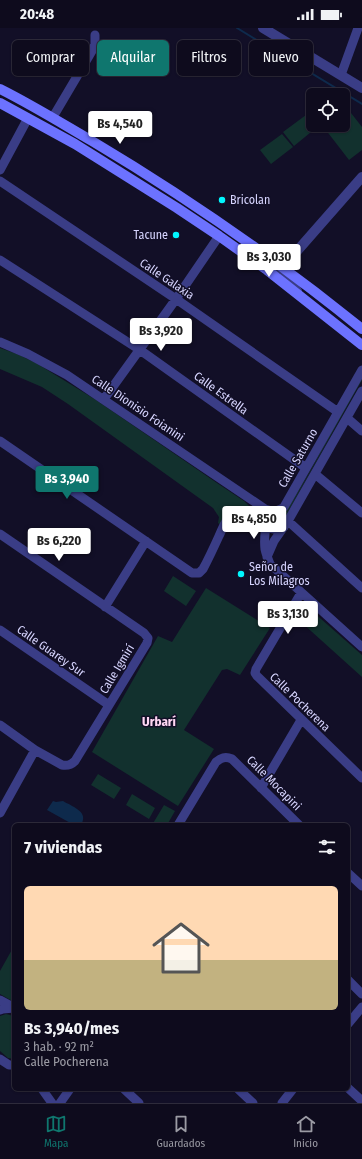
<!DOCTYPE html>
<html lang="es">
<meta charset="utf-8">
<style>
:root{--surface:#0e0b1d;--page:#1c192a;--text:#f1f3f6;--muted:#9b9ba4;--line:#2e2b3b;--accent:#0f766e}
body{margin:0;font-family:"Fira Sans Condensed",sans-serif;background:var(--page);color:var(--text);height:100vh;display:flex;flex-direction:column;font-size:15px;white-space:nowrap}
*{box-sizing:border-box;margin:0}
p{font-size:13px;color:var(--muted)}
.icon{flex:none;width:22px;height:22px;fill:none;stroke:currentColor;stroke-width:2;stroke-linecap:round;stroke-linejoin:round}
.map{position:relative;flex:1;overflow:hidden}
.details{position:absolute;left:12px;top:795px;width:338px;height:268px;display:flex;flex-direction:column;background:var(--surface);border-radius:6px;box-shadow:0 1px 3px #0004,0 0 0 1px var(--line)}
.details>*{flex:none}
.banner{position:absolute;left:12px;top:12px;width:338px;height:36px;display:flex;gap:8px}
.tools{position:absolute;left:306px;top:60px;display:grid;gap:8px}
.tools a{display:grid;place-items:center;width:44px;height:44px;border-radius:6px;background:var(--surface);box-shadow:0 1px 3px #0004,0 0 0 1px var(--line);font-size:20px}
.price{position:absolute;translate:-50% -34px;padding:0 9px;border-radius:4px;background:#fff;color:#222;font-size:13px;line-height:26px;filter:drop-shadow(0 1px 2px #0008)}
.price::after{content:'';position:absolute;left:50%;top:24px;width:12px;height:9px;margin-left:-6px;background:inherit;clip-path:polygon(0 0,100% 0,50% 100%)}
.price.active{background:var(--accent);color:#fff}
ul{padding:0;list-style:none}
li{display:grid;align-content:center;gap:8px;height:212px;padding:0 12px}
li+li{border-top:1px solid var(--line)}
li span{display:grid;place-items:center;height:124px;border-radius:6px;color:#555}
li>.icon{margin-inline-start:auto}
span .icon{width:72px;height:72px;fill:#fffc;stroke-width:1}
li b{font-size:17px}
h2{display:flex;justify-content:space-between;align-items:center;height:48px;padding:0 12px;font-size:17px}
.tag{padding:0 14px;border-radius:6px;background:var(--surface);box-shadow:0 1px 3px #0004,0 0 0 1px var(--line);font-size:14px;line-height:36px}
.tag.active{background:var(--accent);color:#fff}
.status{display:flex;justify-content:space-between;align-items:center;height:28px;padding:0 20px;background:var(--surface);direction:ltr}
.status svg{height:11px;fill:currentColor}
.menu{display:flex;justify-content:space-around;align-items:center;height:56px;border-top:1px solid var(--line);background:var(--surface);font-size:11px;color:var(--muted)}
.menu a{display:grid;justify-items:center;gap:2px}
.menu .active{color:var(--accent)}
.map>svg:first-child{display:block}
</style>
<div class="status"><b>20:48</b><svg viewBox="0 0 49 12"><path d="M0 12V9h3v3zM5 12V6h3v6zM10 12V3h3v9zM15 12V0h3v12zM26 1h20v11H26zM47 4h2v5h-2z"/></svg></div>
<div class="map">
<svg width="362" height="1075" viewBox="0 0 362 1075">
<rect width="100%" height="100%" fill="#120f27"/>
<path fill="#12312e" d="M344,76l18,23v23l-13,10 -27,-35h21v-20z
M306,87l10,13 -22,18 -11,-14z
M282,106l11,13 -22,17 -11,-14z
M0,320l17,6 19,9 60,37 121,83 27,18 8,8 -31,16 -3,-2 1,-6 -6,-9 -145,-104 -26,-17 -42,-18z
M362,348v4l-81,144 -4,2 -5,-1 -1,-7c3,-4 10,-3 15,-6l23,-39z
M173,548l23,15 -10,15 -22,-15z
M206,560l64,40 -30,47 -13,-6 -5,1 -38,60 30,19 -36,57 -86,-54 66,-116 14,6z
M301,575l3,1 58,51v22l-71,-64 4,-7z
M98,746l23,14 -7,11 -23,-14z
M132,766l23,14 -6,11 -23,-14z
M164,777l11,6 -8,14h-15z
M14,918v56l-14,-8v-23z
M6,986l8,2v43l-6,-1 -8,-7v-35z"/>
<path fill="#0e2a4c" d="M53,773l3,1 7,-1c8,5 25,10 19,22l-3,2h-5l-27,-15z"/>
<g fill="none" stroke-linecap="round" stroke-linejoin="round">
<path stroke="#0e2a4c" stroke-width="2" d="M237,0l125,76"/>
<path stroke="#3a3d86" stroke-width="9" d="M341,47l17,-47
M53,89l39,-66 3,-7v-9
M0,142l28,-52
M0,153l176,118 162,113
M0,232l140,90 166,118
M0,314l28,12 39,21 198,134 7,2h6
M362,342l-78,137c-4,3 -10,4 -14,8 -5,5 -6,26 -5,34 1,5 3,10 5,15l92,83
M104,371l72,-100 43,-63
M347,390l15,13
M0,413l192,132h7l4,-4c6,-11 11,-22 16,-33 3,-6 5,-13 9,-17 9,-10 27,-7 37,1 3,2 3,7 8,9 4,1 8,0 11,-2
M315,446l47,39
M288,493l74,67
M0,506l144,99 4,5 -1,5 -72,118c-4,4 -7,5 -13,4l-27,-15 -35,-25
M267,529l7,-16 14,-20 74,-130
M301,565l-45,76 -1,4 2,3 105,102
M105,579l41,-66
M0,602l109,75
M261,760l40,-68
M0,785l35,-63
M178,797l38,-63c5,-4 9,-6 16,-3l67,66
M348,845l14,13
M348,952l14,14
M0,972l13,7
M0,982l3,-1 11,-1
M348,996l14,-17
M0,1031l9,6h5
M348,1060l14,13
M42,1061l10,14
M124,1061l15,14
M238,1061l15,14
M60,1075l10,-14
M282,1075l11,-14"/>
<path stroke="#3a3d86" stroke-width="10" d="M263,0l99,60
M260,236l16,5 7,-2 79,-90
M283,239l2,8 12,16"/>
<path stroke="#6c72ff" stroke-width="10" d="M0,61c32,16 61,34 92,52 94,56 185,119 270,188
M0,75l75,41 102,64 42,28 48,34 95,75"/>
</g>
<g fill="#01f7ff" stroke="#120f27" stroke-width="1.5">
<circle cx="222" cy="172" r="4"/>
<circle cx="176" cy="207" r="4"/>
<circle cx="241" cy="546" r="4"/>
</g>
<g text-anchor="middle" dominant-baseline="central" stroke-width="3" stroke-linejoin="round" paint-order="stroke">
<g font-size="12" fill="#d7d5ff" stroke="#120f27" text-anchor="start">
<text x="230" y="172">Bricolan</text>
<text x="168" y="207" text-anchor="end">Tacune</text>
<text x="249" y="539">Señor de<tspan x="249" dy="14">Los Milagros</tspan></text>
</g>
<g font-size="12" fill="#d7d5ff" stroke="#120f27">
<text transform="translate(167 251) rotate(34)">Calle Galaxia</text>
<text transform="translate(221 365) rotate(36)">Calle Estrella</text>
<text transform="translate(138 380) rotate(34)">Calle Dionisio Foianini</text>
<text transform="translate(298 430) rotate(-60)">Calle Saturno</text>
<text transform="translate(51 623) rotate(35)">Calle Guarey Sur</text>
<text transform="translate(117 641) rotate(-59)">Calle Igmirí</text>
<text transform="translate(300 674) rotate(44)">Calle Pocherena</text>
<text transform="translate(274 755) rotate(45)">Calle Mocapini</text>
</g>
<g font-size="13" font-weight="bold" fill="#ffd7f3" stroke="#120f27">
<text x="159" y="693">Urbarí</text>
</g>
</g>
</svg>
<div class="tools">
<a><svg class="icon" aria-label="locate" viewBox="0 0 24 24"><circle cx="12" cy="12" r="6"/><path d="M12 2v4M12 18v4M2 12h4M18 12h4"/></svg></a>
</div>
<b class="price" style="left:120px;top:117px">Bs 4,540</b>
<b class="price" style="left:269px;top:250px">Bs 3,030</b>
<b class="price" style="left:161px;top:324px">Bs 3,920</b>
<b class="price active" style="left:67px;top:472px">Bs 3,940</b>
<b class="price" style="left:254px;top:512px">Bs 4,850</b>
<b class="price" style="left:59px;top:534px">Bs 6,220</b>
<b class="price" style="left:288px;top:607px">Bs 3,130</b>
<div class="banner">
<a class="tag">Comprar</a>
<a class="tag active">Alquilar</a>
<a class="tag">Filtros</a>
<a class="tag">Nuevo</a>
</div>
<section class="details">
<h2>7 viviendas<svg class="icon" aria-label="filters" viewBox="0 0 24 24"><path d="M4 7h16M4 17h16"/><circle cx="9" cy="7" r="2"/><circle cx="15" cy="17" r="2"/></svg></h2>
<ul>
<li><span style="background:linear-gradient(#ffd9b3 60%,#c2b280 0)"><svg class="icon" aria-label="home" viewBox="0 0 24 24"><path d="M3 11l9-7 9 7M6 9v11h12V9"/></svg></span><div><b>Bs 3,940/mes</b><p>3 hab. · 92 m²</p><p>Calle Pocherena</p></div></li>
</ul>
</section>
</div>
<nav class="menu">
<a class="active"><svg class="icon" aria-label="map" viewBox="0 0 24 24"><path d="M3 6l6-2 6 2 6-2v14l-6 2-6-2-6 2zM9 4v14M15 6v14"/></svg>Mapa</a>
<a><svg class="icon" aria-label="saved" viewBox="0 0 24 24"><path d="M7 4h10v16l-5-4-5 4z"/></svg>Guardados</a>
<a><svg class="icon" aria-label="home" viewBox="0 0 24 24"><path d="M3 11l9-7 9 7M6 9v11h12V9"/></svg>Inicio</a>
</nav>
